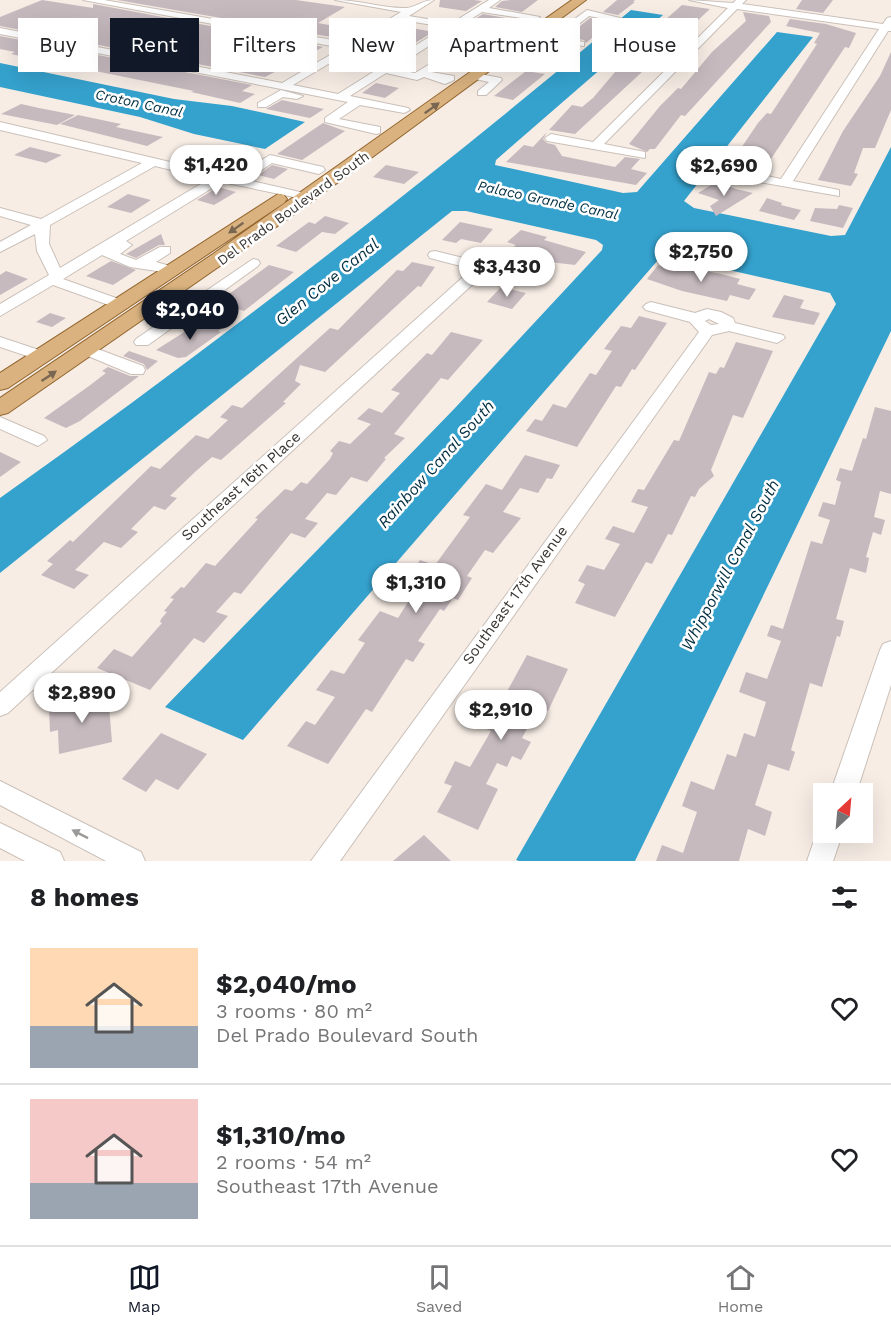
<!DOCTYPE html>
<meta charset="utf-8">
<style>
:root{--surface:#fff;--page:#f2f2f2;--text:#202124;--muted:#757577;--line:#e0e0e0;--accent:#111827}
body{margin:0;font-family:"Work Sans",sans-serif;background:var(--page);color:var(--text);height:100vh;display:flex;flex-direction:column;font-size:22px;white-space:nowrap}
*{box-sizing:border-box;margin:0}
p{font-size:20px;color:var(--muted)}
.icon{flex:none;width:33px;height:33px;fill:none;stroke:currentColor;stroke-width:2;stroke-linecap:round;stroke-linejoin:round}
.map{position:relative;height:861px;overflow:hidden}
.details{display:flex;flex-direction:column;background:var(--surface);flex:1}
.details>*{flex:none}
.banner{position:absolute;left:18px;top:18px;width:855px;height:54px;display:flex;gap:12px}
.needle{width:39px;rotate:26deg}
.buttons{position:absolute;left:813px;top:783px;display:grid;gap:12px}
.buttons a{display:grid;place-items:center;width:60px;height:60px;border-radius:0px;background:var(--surface);box-shadow:0 6px 24px #0002;font-size:30px}
.price{position:absolute;translate:-50% -51px;padding:0 14px;border-radius:21px;background:#fff;color:#222;font-size:20px;line-height:39px;filter:drop-shadow(0 2px 3px #0008)}
.price::after{content:'';position:absolute;left:50%;top:36px;width:18px;height:14px;margin-left:-9px;background:inherit;clip-path:polygon(0 0,100% 0,50% 100%)}
.price.selected{background:var(--accent);color:#fff}
ul{padding:0;list-style:none}
li{display:flex;align-items:center;gap:18px;height:150px;padding:0 30px}
li+li{border-top:2px solid var(--line)}
li span{display:grid;place-items:center;flex:none;width:168px;height:120px;border-radius:0px;color:#555}
li>.icon{margin-inline-start:auto}
span .icon{width:72px;height:72px;fill:#fffc;stroke-width:1}
li b{font-size:26px}
h2{display:flex;justify-content:space-between;align-items:center;height:72px;padding:0 30px;font-size:26px}
.chip{padding:0 21px;border-radius:0px;background:var(--surface);box-shadow:0 6px 24px #0002;font-size:21px;line-height:54px}
.chip.selected{background:var(--accent);color:#fff}
.tab-bar{display:flex;justify-content:space-around;align-items:center;height:84px;border-top:2px solid var(--line);background:var(--surface);font-size:16px;color:var(--muted)}
.tab-bar a{display:grid;justify-items:center;gap:3px}
.tab-bar .selected{color:var(--accent)}
.map>svg:first-child{display:block}
</style>
<div class="map">
<svg width="891" height="861" viewBox="0 0 891 861">
<rect width="100%" height="100%" fill="#f7ede5"/>
<path fill="#35a2ce" d="M631,10l32,5 -167,145 -1,5 128,28 14,-1 140,-160 36,5 -129,164 10,7 137,28 14,-1 46,-88v184l-256,530h-116l-3,-1 320,-556 -6,-11 -153,-35 -12,-1 -7,3 -415,480 -78,-33 290,-299 147,-158 1,-5 -7,-5 -130,-29h-14l-452,362v-75c217,-154 427,-317 631,-488z
M0,63l174,36 58,7 73,16 -40,27 -71,-15 -54,-17 -140,-30z"/>
<path fill="#c6babf" d="M42,0l51,8v-4l230,43 -58,30 -265,-51v-9z
M117,0h179l49,7 -27,16 33,6 -14,9z
M440,0h34l8,1 -16,10 -27,-4z
M510,0h28l-16,12 -27,-5 7,-6z
M617,0h18l-2,2h2l-17,13 -15,-3z
M802,0h31l-10,13 -27,-4z
M682,5l28,4 -135,125 -26,-4 23,-25 10,2 11,-9 28,-33 5,1 39,-36 -9,-2z
M743,12l26,4 2,6 -86,94 -4,-1 -26,34h-5l-3,3 -18,-8 31,-38 18,-18 3,1 31,-37 34,-31z
M483,14l28,5 -12,7 -27,-5z
M590,18l20,4 -24,21 -2,-3 -18,-3z
M790,19l36,5 30,9 -7,15 -4,-1 -74,112 -20,9 -18,-8 25,-37 9,-10 4,1 46,-70 -3,-1 6,-10 -34,-7z
M407,27l26,5 -18,11 -26,-4z
M451,35l13,2 -19,12 -13,-3z
M0,36l252,49 -10,6 13,3 -15,9 -49,-11 3,-1 -183,-37 4,-2 -15,-3z
M891,52v58l-16,38h-12l-9,25 4,1 -7,12 -33,-6 25,-49 37,-55z
M526,71l19,3 -32,26 -19,-4z
M376,83l23,5 -14,10 -23,-5z
M282,100l42,9 -14,9 -44,-9z
M21,104l18,4 36,7 -18,10 -56,-11z
M78,115l43,9 -5,3 47,10 -16,9 -87,-22z
M323,123l22,8 -43,29 -25,-6z
M547,132l-4,7 4,4 8,2 7,11 53,11 10,-10 15,2 -9,10 16,4 -11,12 -130,-23 18,-17 9,2z
M30,147l32,8 -16,8 -32,-8z
M272,165l16,4 -14,10 -16,-4z
M386,165l33,7 -15,12 -31,-7z
M716,182l20,7 17,4 -37,23 -6,-10 9,-6 -21,-7z
M218,187l18,5 -22,13 -17,-5z
M128,194l23,6 -20,13 -24,-6z
M767,198l15,5 -1,2 20,5 -7,10 -35,-9z
M839,205l14,3 -10,20 -33,-7 5,-13 22,1z
M325,216l24,7 -14,11 -13,-2 -26,20 -20,-6 33,-24 6,2z
M460,222l33,7 -12,14 -20,-4 -5,4 -14,-3z
M521,230l26,7 -3,3 42,12 -11,13 -33,-4 4,-4 -34,-9 4,-3 -9,-3z
M161,234l4,11h-6l-23,13 -10,-4z
M111,261l25,9 -23,15 -27,-9z
M412,262l23,5 -14,20 -3,-1 -93,86 -25,-7 -5,16 6,3 -18,18 3,1 -65,57 -9,-3 -17,15 -25,24 7,2 -12,12 -11,-4 -23,23 7,3 -17,16 -17,-6 -29,28 14,5 -15,14 -33,-14 12,-11 -6,-3 23,-21 3,2 78,-76 9,3 36,-34 12,4 20,-19 -8,-3 12,-12 10,3 88,-80 8,2 59,-60 6,1z
M269,265l25,7 -50,39 -26,-9z
M658,265l15,4 3,-4 45,9 19,5 -3,5 19,5 -7,11 -19,-5 -3,6 -45,-10 -35,-12z
M6,271l22,8 -28,16v-20z
M501,287l25,6 -14,16 -25,-7z
M784,295l20,5 -4,8 20,5 -6,12 -42,-8z
M50,313l16,5 -14,9 -16,-5z
M639,316l28,7 -32,47 -3,-1 -11,18 -5,-1 -39,61 -51,-16 9,-12 7,2 11,-17 13,4 24,-35 6,2 16,-24 -8,-2 17,-23 10,2z
M200,322l21,7 -3,2 3,1 -35,25 -8,1 -22,-8z
M451,332l32,8 -35,40 -7,-2 -47,56 11,4 -21,20 2,1 -19,23 -16,-5 -15,18 -9,-2 -22,26 13,4 -13,15 -14,-5 -50,61 -7,-2 -18,20 12,4 -24,27 -10,-5 -44,52 -53,-22 17,-19 18,8 30,-34 -2,-1 1,-3 6,-7 -3,-1 10,-12 -4,-1 11,-11 3,1 22,-25 9,3 43,-47 -3,-1 30,-29 7,2 9,-9 6,2 23,-25 3,-6 -3,-2 9,-10 11,3 21,-20 -14,-5 12,-11 13,5 18,-20 -9,-3 36,-37 5,2z
M736,342l37,9 -30,67 -10,-3 -22,55 3,6 -15,13 -4,8 -4,-1 -19,39 -4,-1 -16,30 -6,-2 -31,55 -40,-14 10,-19 -7,-3 9,-16 17,5 16,-26 -15,-5 8,-13 21,7 14,-26 -17,-5 7,-13 6,1 30,-50 5,1 30,-69 7,2 4,-7 4,1z
M129,351l29,10 -11,9 -3,-6 -21,-8z
M108,367l22,9h9l-59,45 -14,7 -22,-10 45,-32 17,-13 -4,-2z
M875,407l16,4v83l-11,-3 -6,26 11,3 -4,15 -8,-3 -7,25 3,1 -3,15 -16,-5 -14,51 8,2 -4,16 -3,-1 -15,51 -12,-4 -19,67 4,2 -6,19 -21,-7 -13,41 17,7 -7,24 -17,-7 -9,32h-83l6,-16 21,8 14,-41 -15,-6 9,-25 23,9 13,-36 9,3 8,-24 11,4 11,-35 -27,-10 7,-20 21,7 14,-38 -14,-5 4,-11 12,4 28,-88 11,3 8,-24 -12,-4 5,-14 12,3 6,-23 -5,-2 4,-12 12,3 11,-33 3,1z
M0,452l21,10 -21,15z
M525,455l35,10 -8,14 -5,-1 -9,15 -18,-5 -17,24 18,6 -28,35 -8,-3 -18,26 5,2 -14,22 -5,-2 -9,13 -4,-2 -22,32 7,3 -12,18 -7,-3 -34,53 -6,-3 -38,55 -41,-18 19,-25 9,4 20,-28 -19,-7 15,-20 13,4 21,-31 -7,-3 22,-29 18,7 24,-38 -13,-4 11,-16 15,5 35,-48 -7,-2 23,-31 16,6z
M527,655l41,14 -20,42 -10,-3 -16,30 9,4 -10,18 -9,-4 -5,11 -10,-4 -11,21 12,5 -20,41 -41,-18 15,-26 -8,-3 11,-22 15,6 21,-36 -10,-4 13,-21 4,2z
M108,694l4,48 -53,12 -1,-24 -8,2 -1,-24z
M161,733l46,21 -29,36 -22,-11 -10,13 -24,-13z
M424,835l27,26h-58z"/>
<g fill="none" stroke-linecap="round" stroke-linejoin="round">
<defs>
<path id="minor" d="M83,0h21l246,43 51,-31 -66,-12c24,0 51,9 72,8 9,-1 16,-8 27,-8l-25,16 43,7 37,-23h11l-11,8 51,9 -5,3 -53,-8 -89,57 22,4 69,-42 -16,-3v-4l48,7v4l-3,1 -28,-5 4,3 -2,2 -18,12 19,4v4l-27,-3 -30,19 23,4v4l-9,4 -21,-7 -7,3 -31,-7 -36,23 58,12 2,2 -6,3 -44,-8 -21,14 41,8v6l-4,1 -51,-12v-4l23,-16 -348,-68v-6l282,55 60,-35zM402,20l43,7 -107,67 -45,-9z
M689,0l44,3 3,-3h10l-4,4 141,20 4,-6 4,-1v14h-3l-95,150 46,9v6l-102,-18 -6,-4 6,-4 44,9 98,-150 -142,-20 -133,135 41,8v6l-98,-17 -2,-3 6,-4 42,8 135,-134z
M587,10l33,8 -5,3 -26,-5 -28,22 23,4v4l-30,-3 -3,3 22,4v4l-28,-3 11,5 -17,15 -9,-2 13,-12h-4l-16,12h-8v-4l29,-23 -17,-4v-4l23,3z
M475,73l26,5 1,2 -16,15h-8v-4l11,-9 -18,-4 -1,-2z
M281,90l22,6 -6,3 -14,-2 -17,10h-8v-4z
M0,122l234,55 36,-22 53,12 2,3 -6,4 -47,-11 -25,17 66,15v6l-91,-19 -96,59 6,4 -12,9 16,6 24,-13h10v6l-14,9 21,6 2,3 -2,3 -47,-7 -28,-12 -39,24 64,23 3,3 -3,3h-10l-64,-23 -53,31v-12l49,-29 -12,-24 -2,-17 -35,18v-10l31,-17 -31,-9v-8l41,11 101,-56 -142,-33zM155,166l54,13 -149,89 -11,-24 1,-19z
M435,251l89,22 2,3 -7,4 -33,-8 -478,441 -8,3v-24l472,-423 -42,-11 -2,-3 2,-3z
M253,259l5,1 2,3 -2,3 -110,79h-12l-2,-3 2,-3 32,-22 -23,-10 3,-3 5,-2 25,8z
M651,302l44,11 12,-4 14,3 12,6 2,5 48,12 2,3 -8,5 -48,-12 -17,4 -372,526h-29l388,-529 -9,-10 -44,-12 -3,-3 3,-3zM709,319l10,5 -8,1 -6,-4z
M0,337l48,16 2,3 -8,5 -42,-14z
M87,345l56,21 2,4 -2,4h-12l-50,-21 -2,-3z
M0,417l44,19 3,4 -9,6 -38,-17z
M891,641v44l-35,109h-26l50,-144 3,-6z
M0,781l141,71 4,9h-39l-106,-56z
M0,823l60,29 4,9h-39l-25,-13z
M824,823v9h19l-10,29h-26l10,-29z"/>
<path id="major" d="M572,0h14l-287,211 -291,202 -8,2v-17l213,-144z
M278,194l6,1 3,4 -3,4 -276,185 -8,2v-17z"/>
</defs>
<use href="#minor" stroke="#cac0b9" stroke-width="2"/>
<use href="#major" stroke="#92652d" stroke-width="2"/>
<use href="#minor" fill="#fff" fill-rule="evenodd"/>
<use href="#major" fill="#dab27f" fill-rule="evenodd"/>
</g>
<defs><path id="oneway-solid" d="M-6-.8H1V-3.2L6.5 0L1 3.2V.8H-6Z" transform="scale(1.5)"/></defs>
<g fill="#796751">
<use href="#oneway-solid" transform="translate(432 108) rotate(-36)"/>
<use href="#oneway-solid" transform="translate(236 228) rotate(145)"/>
<use href="#oneway-solid" transform="translate(49 376) rotate(-34)"/>
</g>
<use fill="#9c9a98" href="#oneway-solid" transform="translate(80 834) rotate(-153)"/>
<g text-anchor="middle" dominant-baseline="central" stroke-width="5" stroke-linejoin="round" paint-order="stroke">
<g font-size="14" font-style="italic" fill="#002e40" stroke="#fff">
<text transform="translate(139 103) rotate(12)">Croton Canal</text>
<text transform="translate(548 200) rotate(12)">Palaco Grande Canal</text>
</g>
<g font-size="14" fill="#393532" stroke="#fff">
<text transform="translate(293 208) rotate(-36)">Del Prado Boulevard South</text>
</g>
<g font-size="15" fill="#393532" stroke="#fff">
<text transform="translate(241 486) rotate(-42)">Southeast 16th Place</text>
<text transform="translate(515 595) rotate(-54)">Southeast 17th Avenue</text>
</g>
<g font-size="16" font-style="italic" fill="#002e40" stroke="#fff">
<text transform="translate(327 282) rotate(-39)">Glen Cove Canal</text>
<text transform="translate(436 464) rotate(-48)">Rainbow Canal South</text>
<text transform="translate(730 565) rotate(-62)">Whipporwill Canal South</text>
</g>
</g>
</svg>
<div class="buttons">
<a><svg class="needle" viewBox="-14 -14 28 28"><path d="M0-13l5 13h-10z" fill="#e53935"/><path d="M0 13l5-13h-10z" fill="#757577"/></svg></a>
</div>
<b class="price" style="left:216px;top:196px">$1,420</b>
<b class="price" style="left:724px;top:197px">$2,690</b>
<b class="price" style="left:701px;top:283px">$2,750</b>
<b class="price" style="left:507px;top:298px">$3,430</b>
<b class="price selected" style="left:190px;top:341px">$2,040</b>
<b class="price" style="left:416px;top:614px">$1,310</b>
<b class="price" style="left:82px;top:724px">$2,890</b>
<b class="price" style="left:501px;top:741px">$2,910</b>
<div class="banner">
<a class="chip">Buy</a>
<a class="chip selected">Rent</a>
<a class="chip">Filters</a>
<a class="chip">New</a>
<a class="chip">Apartment</a>
<a class="chip">House</a>
</div>
</div>
<section class="details">
<h2>8 homes<svg class="icon" aria-label="filters" viewBox="0 0 24 24"><path d="M4 7h16M4 17h16"/><circle cx="9" cy="7" r="2"/><circle cx="15" cy="17" r="2"/></svg></h2>
<ul>
<li><span style="background:linear-gradient(#ffd9b3 65%,#9aa5b1 0)"><svg class="icon" aria-label="home" viewBox="0 0 24 24"><path d="M3 11l9-7 9 7M6 9v11h12V9"/></svg></span><div><b>$2,040/mo</b><p>3 rooms · 80 m²</p><p>Del Prado Boulevard South</p></div><svg class="icon" aria-label="heart" viewBox="0 0 24 24"><path d="M12 20l-8-8c-3-5 5-10 8-4 3-6 11-1 8 4z"/></svg></li>
<li><span style="background:linear-gradient(#f6c9c9 70%,#9aa5b1 0)"><svg class="icon" aria-label="home" viewBox="0 0 24 24"><path d="M3 11l9-7 9 7M6 9v11h12V9"/></svg></span><div><b>$1,310/mo</b><p>2 rooms · 54 m²</p><p>Southeast 17th Avenue</p></div><svg class="icon" aria-label="heart" viewBox="0 0 24 24"><path d="M12 20l-8-8c-3-5 5-10 8-4 3-6 11-1 8 4z"/></svg></li>
</ul>
</section>
<nav class="tab-bar">
<a class="selected"><svg class="icon" aria-label="map" viewBox="0 0 24 24"><path d="M3 6l6-2 6 2 6-2v14l-6 2-6-2-6 2zM9 4v14M15 6v14"/></svg>Map</a>
<a><svg class="icon" aria-label="saved" viewBox="0 0 24 24"><path d="M7 4h10v16l-5-4-5 4z"/></svg>Saved</a>
<a><svg class="icon" aria-label="home" viewBox="0 0 24 24"><path d="M3 11l9-7 9 7M6 9v11h12V9"/></svg>Home</a>
</nav>
